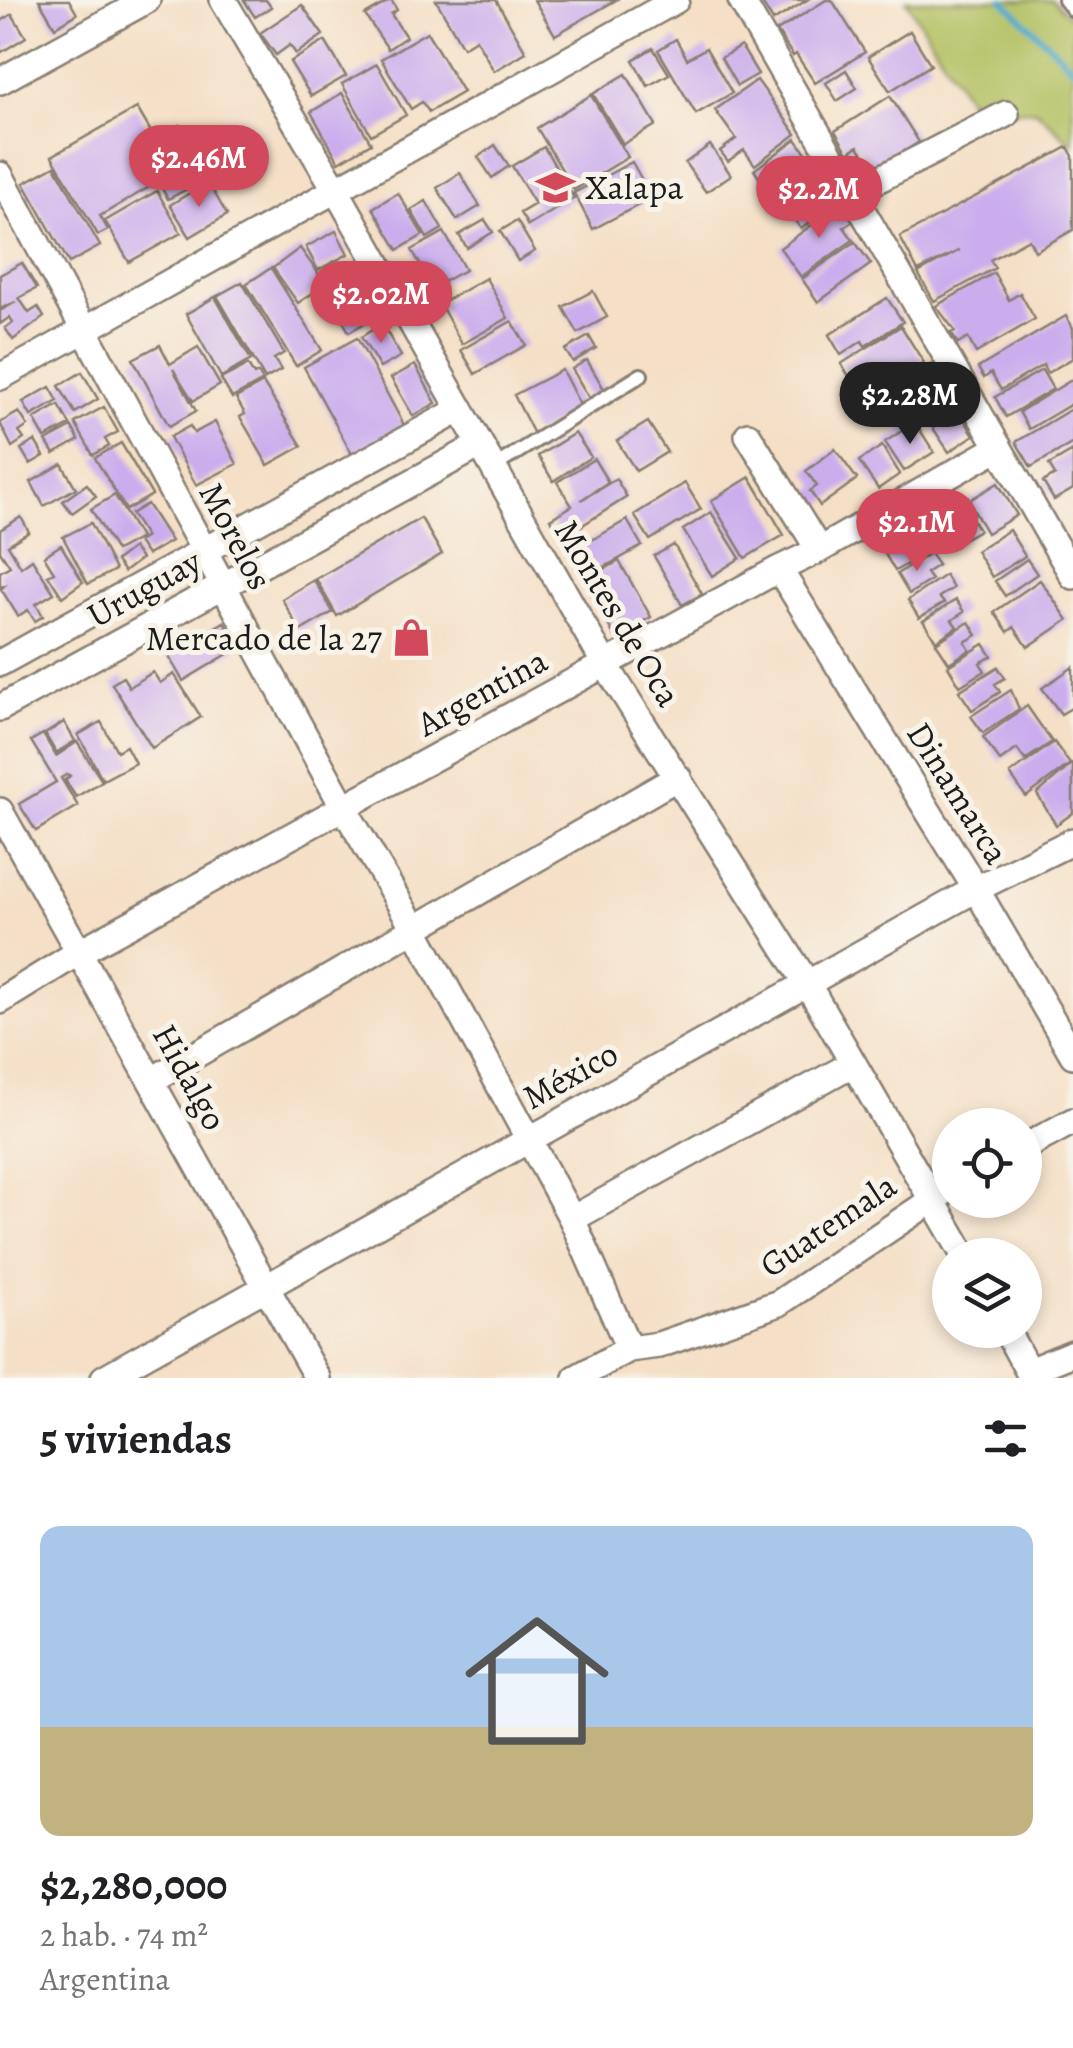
<!DOCTYPE html>
<html lang="es">
<meta charset="utf-8">
<style>
:root{--surface:#fff;--page:#f6f6f6;--text:#202124;--muted:#757577;--line:#e0e0e0;--accent:#d1495b}
body{margin:0;font-family:Alegreya,serif;background:var(--page);color:var(--text);height:100vh;display:flex;flex-direction:column;font-size:38px;white-space:nowrap}
*{box-sizing:border-box;margin:0}
p{font-size:32px;color:var(--muted)}
.icon{flex:none;width:55px;height:55px;fill:none;stroke:currentColor;stroke-width:2;stroke-linecap:round;stroke-linejoin:round}
.map{position:relative;height:1378px;overflow:hidden}
.drawer{display:flex;flex-direction:column;background:var(--surface);flex:1}
.drawer>*{flex:none}
.controls{position:absolute;left:932px;top:1108px;display:grid;gap:20px}
.controls a{display:grid;place-items:center;width:110px;height:110px;border-radius:50%;background:var(--surface);box-shadow:0 5px 15px #0003;font-size:50px}
.price{position:absolute;translate:-50% -85px;padding:0 22px;border-radius:35px;background:var(--accent);color:#fff;font-size:32px;line-height:65px;filter:drop-shadow(0 2px 5px #0008)}
.price::after{content:'';position:absolute;left:50%;top:60px;width:30px;height:22px;margin-left:-15px;background:inherit;clip-path:polygon(0 0,100% 0,50% 100%)}
.price.on{background:#222;color:#fff}
ul{padding:0;list-style:none}
li{display:grid;align-content:center;gap:20px;height:530px;padding:0 40px}
li+li{border-top:2px solid var(--line)}
li span{display:grid;place-items:center;height:310px;border-radius:20px;color:#555}
li>.icon{margin-inline-start:auto}
span .icon{width:180px;height:180px;fill:#fffc;stroke-width:1}
li b{font-size:42px}
h2{display:flex;justify-content:space-between;align-items:center;height:120px;padding:0 40px;font-size:42px}
.map>svg:first-child{display:block}
</style>
<div class="map">
<svg width="1073" height="1378" viewBox="0 0 1073 1378">
<rect width="100%" height="100%" fill="#f7f3e8"/>
<filter id="ink" filterUnits="userSpaceOnUse"><feTurbulence type="fractalNoise" baseFrequency=".01" numOctaves="2"/><feDisplacementMap in="SourceGraphic" scale="20" xChannelSelector="R" yChannelSelector="G"/><feConvolveMatrix kernelMatrix="1 2 1 2 8 2 1 2 1" color-interpolation-filters="sRGB"/></filter>
<filter id="wash" filterUnits="userSpaceOnUse"><feTurbulence type="fractalNoise" baseFrequency=".0048" numOctaves="4" result="noise"/><feDisplacementMap in="SourceGraphic" scale="40" xChannelSelector="R" yChannelSelector="G"/><feGaussianBlur stdDeviation="2.25" result="paint"/><feColorMatrix in="noise" values="0 0 0 0 0 0 0 0 0 0 0 0 0 0 0 0 0 1.4 0 .05"/><feComposite in="paint" operator="in"/></filter>
<g filter="url(#wash)">
<rect width="100%" height="100%" fill="#f5dfc6"/>
<path fill="#b4c163" stroke="#686e40" stroke-width="2.5" d="M906,0h146l21,20v125l-37,-35 -60,2z"/>
<g fill="none" stroke-linecap="round" stroke-linejoin="round">
<path stroke="#4aa7c9" stroke-width="6" d="M1003,0l70,68"/>
</g>
<g id="blocks">
<path fill="#cbaded" d="M39,0h30l8,14 -22,13z
M244,0h22l5,7 -16,10z
M391,0l6,10 -6,4 15,23 -18,12 -23,-34z
M436,0h60l30,52 -32,19 -18,-32 -13,8z
M534,0h82l-61,35z
M760,0h47l-34,21z
M826,0h6l33,52 -50,31 -19,-29 -3,2 -16,-25z
M302,5l21,30 -27,19 -6,-9 -14,10 -16,-22z
M12,14l14,23 -26,16v-31z
M910,31l21,34 -41,26 -22,-34z
M427,32l36,60 -34,20 -7,-10 -11,7 -30,-50z
M676,39l11,20 19,-11 26,45 -36,21 -38,-64z
M325,41l21,35 -35,20 -21,-34z
M741,46l17,28 -21,12 -16,-28z
M653,48l16,26 -21,12 -15,-26z
M377,64l29,51 -35,20 -29,-51z
M846,70l11,18 -20,13 -11,-18z
M626,74l30,51 -33,19 -30,-50z
M757,80l39,54 -41,31 -11,-15 -16,11 -8,-10 16,-12 -21,-29z
M342,93l29,50 -32,19 -28,-50z
M591,95l37,62 -54,33 -37,-62z
M890,96l29,46 -52,33 -8,-14 6,-4 -7,-11 -10,7 -13,-22z
M137,108l48,82 -17,9 -10,-17 -58,34 8,14 -10,5 -46,-79z
M179,125l30,51 -21,13 -30,-51z
M796,139l13,18 -43,31 -12,-18z
M495,145l14,21 -17,12 -14,-21z
M710,145l21,30 -25,17 -21,-29z
M544,147l30,51 -46,28 -8,-13 15,-9 -23,-38z
M1068,147l5,9v74l-38,21 -6,-12 -39,21 5,8 -61,33 -16,-28 42,-23 -42,21 -18,-34z
M810,160l12,17 -32,23 -12,-17z
M632,162l20,36 -59,31 -19,-36z
M55,166l45,80 -31,17 -45,-80z
M460,173l20,33 -23,14 -20,-32z
M208,182l19,33 -37,22 -20,-32z
M825,182l14,19 -38,28 -14,-20z
M157,191l24,42 -52,29 -24,-41z
M398,193l25,42 -25,15 -25,-42z
M426,201l16,28 -15,9 -16,-28z
M841,204l12,17 -9,6 9,13 -52,37 -21,-29z
M485,220l8,12 -26,16 -8,-13z
M517,221l18,30 -17,10 -18,-30z
M336,231l12,23 -30,16 -12,-23z
M444,232l21,38 -32,17 -21,-37z
M855,242l16,22 -53,38 -16,-23z
M300,248l26,36 -28,19 -25,-35z
M22,263l15,25 -18,10 10,15 9,-6 6,10 -31,23 -8,-12 8,-5 -3,-6 -10,7v-13l16,-9 -16,7v-34z
M346,267l14,26 -21,12 -14,-27z
M271,268l51,82 -26,16 -50,-82z
M994,273l15,27 11,-7 15,26 -59,34 -8,-15 -10,6 -7,-11 4,-2 -19,-25z
M486,278l22,40 -46,26 -22,-40z
M242,282l42,71 -10,6 7,11 -16,9 -48,-83z
M593,291l14,26 -29,16 -15,-26z
M368,294l11,21 -30,17 -12,-22z
M215,297l36,63 -30,17 -35,-63z
M887,298l16,24 -38,24 -3,-5 -21,14 -12,-20z
M1066,316l7,12v30l-26,15 -4,-8 -42,25 -10,-17 -7,5 -6,-10z
M512,321l14,24 -51,29 -14,-24z
M382,324l19,32 -21,12 -19,-31z
M901,326l23,37 -48,30 -15,-25 -12,8 -8,-12z
M589,336l7,12 -23,14 -8,-12z
M357,338l47,87 -52,29 -48,-87z
M160,345l10,19 28,-17 22,38 -27,16 -20,-32 23,42 -27,15 -36,-67z
M587,360l20,34 -15,9 -20,-34z
M932,364l21,34 -31,20 -3,-6 -11,7 -18,-28z
M248,365l6,10 4,-2 5,8 -31,17 -11,-19z
M415,365l21,38 -23,13 -22,-38z
M562,370l20,39 -48,25 -20,-39z
M1042,370l11,19 -47,28 -11,-20z
M82,372l16,27 -23,14 -16,-27z
M1073,379v24l-44,26 -10,-17z
M263,383l39,63 -34,19 -28,-48 5,-3 -9,-16z
M50,387l8,14 -27,15 -8,-14z
M953,402l21,33 -25,17 -22,-33z
M59,405l11,20 -25,13 -11,-19z
M104,407l14,25 -13,7 4,7 -16,9 -18,-32z
M1073,408v35l-42,24 -15,-25z
M19,412l9,14 -9,6 5,7 -12,8 -12,-24z
M215,422l22,42 -41,21 -26,-48 20,-11 4,7z
M648,422l19,30 -31,19 -19,-30z
M915,422l19,30 -30,19 -19,-29z
M72,427l7,13 -25,14 -8,-13z
M575,433l16,24 -38,24 -15,-25z
M35,441l9,15 -14,8 -9,-15z
M121,443l31,52 -26,15 -31,-52z
M882,446l18,28 -22,15 -19,-28z
M835,449l22,30 -37,27 -10,-15 7,-5 -11,-15z
M1073,451v38l-19,11 -11,-18 12,-7 -6,-10z
M594,459l14,23 -27,18 35,-21 11,18 -65,41 -12,-19 22,-13 -15,-24z
M62,464l14,24 -32,18 -13,-24z
M750,477l34,58 -39,23 -34,-57z
M685,483l16,26 -51,31 -16,-25z
M998,483l19,32 -30,18 -19,-32z
M87,484l9,12 -24,17 -9,-12z
M115,495l25,43 -24,13 -25,-42z
M962,503l17,27 -21,12 -16,-27z
M147,504l24,37 -24,14 -9,-13 8,-5 -15,-23z
M711,512l29,46 -28,18 -29,-46z
M21,517l8,15 -21,13 13,22 11,-8 22,34 -18,11 7,12 -8,5 -7,-11 -10,6 -17,-27 3,-3 -4,1v-15l10,-6 -10,-15v-21z
M421,518l21,36 -105,62 -21,-37z
M627,520l15,26 -59,33 -14,-26z
M91,523l24,47 -27,14 -25,-47z
M914,529l11,17 -11,6 3,6 -22,13 -13,-22z
M1009,530l16,26 -33,21 -16,-26z
M61,545l22,37 -21,15 -14,-22 6,-3 -10,-16z
M674,545l28,49 -20,11 -28,-49z
M133,548l8,11 -17,13 -8,-11z
M930,553l8,12 -12,8 5,7 -22,14 -12,-20z
M1027,559l10,15 -32,22 -10,-15z
M619,561l32,56 -36,20 -31,-56z
M945,575l8,13 -14,9 5,6 -25,15 -11,-18z
M314,580l19,32 -33,19 -18,-32z
M1040,580l28,40 -40,27 -14,-20 -6,5 -14,-20z
M956,600l8,12 -12,8 5,7 -21,14 -13,-20z
M224,622l15,25 -56,34 -15,-26z
M969,622l8,13 -12,7 5,8 -21,13 -13,-20z
M984,644l8,12 -12,7 5,8 -25,15 -12,-20z
M998,667l7,11 -10,6 5,8 -28,18 -13,-19z
M1073,667v40l-12,7 -19,-26z
M153,672l7,11 14,-9 27,43 -49,31 -40,-64 11,-7 6,10z
M1011,690l8,19 -36,24 -12,-17z
M1027,706l25,36 -27,18 -8,-11 -17,12 -17,-24z
M64,722l11,19 -19,12 -11,-19z
M101,722l16,29 9,-5 9,17 -32,17 -25,-45z
M43,734l13,22 21,-14 25,39 -26,16 -11,-17 5,-4 -2,-2 -7,4 17,28 -42,25 -17,-27 37,-22 -25,-41z
M1054,742l16,22 -44,33 -16,-23z
M1073,763v50l-17,12 -19,-31z"/>
</g>
</g>
<g filter="url(#ink)">
<use href="#blocks" fill-opacity="0" stroke="#887e71" stroke-width="2.5"/>
<g fill="none" stroke-linecap="round" stroke-linejoin="round">
<defs>
<path id="lane" d="M1065,0l8,10
M492,468l149,-93"/>
<path id="street" d="M223,0l113,190 269,474 203,321 156,270
M741,0l332,576
M0,81l147,-81
M0,175l344,633 70,120 158,291 57,130
M852,193l154,-79
M0,377l676,-377
M748,435l71,115
M779,569l197,320 97,166
M0,663l461,-254
M0,708l480,-263
M0,811l317,567
M0,1001l79,-49 700,-383 40,-19 180,-103
M152,1080l526,-303
M1025,1147l48,-26
M572,1219l280,-155
M1006,1330l26,48
M1029,1371l44,-18
M104,1378l872,-489 97,-48
M576,1378l53,-29 30,-4 120,-42 171,-115"/>
</defs>
<use href="#lane" stroke="#887e71" stroke-width="18"/>
<use href="#street" stroke="#887e71" stroke-width="30"/>
<use href="#lane" stroke="#fff" stroke-width="12"/>
<use href="#street" stroke="#fff" stroke-width="25"/>
</g>
</g>
<defs>
<symbol id="school-bare" viewBox="-9 -9 18 18"><path d="M0-5L7-2L0 1L-7-2ZM-4 1L0 2.5L4 1V4Q0 6-4 4Z" fill="#d1495b" stroke="#f7f3e8" stroke-width="2.5" paint-order="stroke"/></symbol>
<symbol id="shop-bare" viewBox="-9 -9 18 18"><path d="M-5-2.5h2.3a2.7 3.5 0 0 1 5.4 0H5L5.5 6h-11ZM-1.5-2.5h3a1.5 2.3 0 0 0-3 0Z" fill="#d1495b" stroke="#f7f3e8" stroke-width="2.5" paint-order="stroke"/></symbol>
</defs>
<g fill-rule="evenodd">
<use href="#school-bare" x="528" y="160" width="55" height="55"/>
<use href="#shop-bare" x="384" y="610" width="55" height="55"/>
</g>
<g text-anchor="middle" dominant-baseline="central" stroke-width="10" stroke-linejoin="round" paint-order="stroke">
<g font-size="35" fill="#1c1c1c" stroke="#f7f3e8" text-anchor="start">
<text x="585" y="187">Xalapa</text>
<text x="382" y="638" text-anchor="end">Mercado de la 27</text>
</g>
<g font-size="35" fill="#1c1c1c" stroke="#f7f3e8">
<text transform="translate(236 536) rotate(62)">Morelos</text>
<text transform="translate(144 588) rotate(-29)">Uruguay</text>
<text transform="translate(618 613) rotate(59)">Montes de Oca</text>
<text transform="translate(482 692) rotate(-29)">Argentina</text>
<text transform="translate(958 793) rotate(58)">Dinamarca</text>
<text transform="translate(570 1075) rotate(-29)">México</text>
<text transform="translate(190 1077) rotate(61)">Hidalgo</text>
<text transform="translate(828 1225) rotate(-34)">Guatemala</text>
</g>
</g>
</svg>
<div class="controls">
<a><svg class="icon" aria-label="locate" viewBox="0 0 24 24"><circle cx="12" cy="12" r="6"/><path d="M12 2v4M12 18v4M2 12h4M18 12h4"/></svg></a>
<a><svg class="icon" aria-label="layers" viewBox="0 0 24 24"><path d="M12 4l9 5-9 5-9-5zM3 14l9 5 9-5"/></svg></a>
</div>
<b class="price" style="left:199px;top:210px">$2.46M</b>
<b class="price" style="left:819px;top:241px">$2.2M</b>
<b class="price" style="left:381px;top:346px">$2.02M</b>
<b class="price on" style="left:910px;top:447px">$2.28M</b>
<b class="price" style="left:917px;top:574px">$2.1M</b>
</div>
<section class="drawer">
<h2>5 viviendas<svg class="icon" aria-label="filters" viewBox="0 0 24 24"><path d="M4 7h16M4 17h16"/><circle cx="9" cy="7" r="2"/><circle cx="15" cy="17" r="2"/></svg></h2>
<ul>
<li><span style="background:linear-gradient(#a9c7e8 65%,#c2b280 0)"><svg class="icon" aria-label="home" viewBox="0 0 24 24"><path d="M3 11l9-7 9 7M6 9v11h12V9"/></svg></span><div><b>$2,280,000</b><p>2 hab. · 74 m²</p><p>Argentina</p></div></li>
</ul>
</section>
